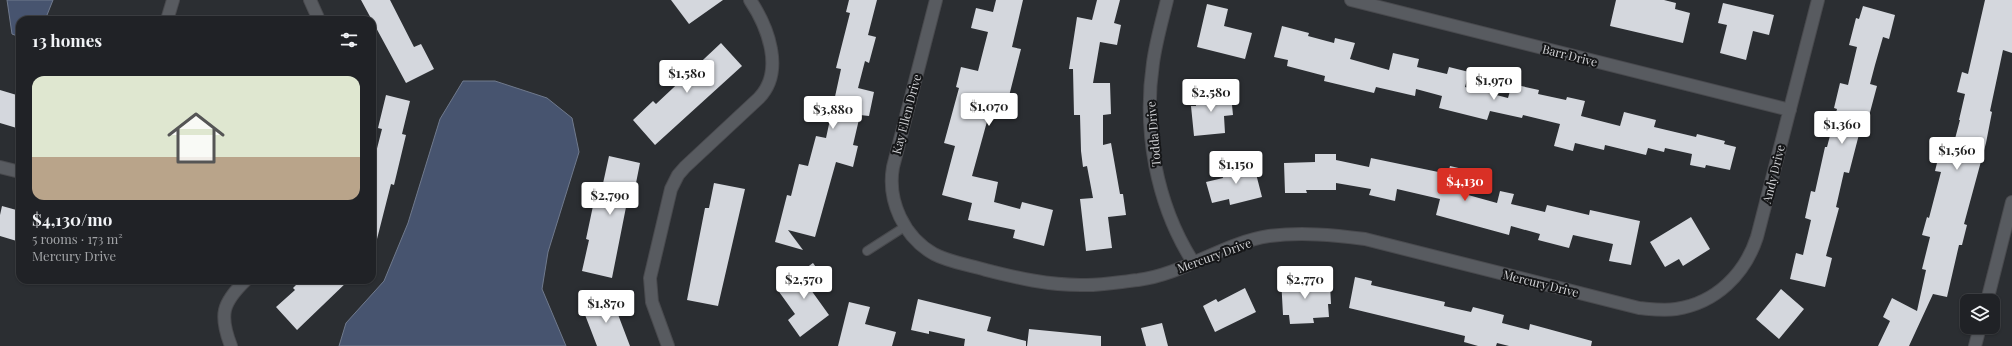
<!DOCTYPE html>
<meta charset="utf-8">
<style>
:root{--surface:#202226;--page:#2d2f32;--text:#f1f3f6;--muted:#a2a4a7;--line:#3d3f43;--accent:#d93025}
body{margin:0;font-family:"Playfair Display",serif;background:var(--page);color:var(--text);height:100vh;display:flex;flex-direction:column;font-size:15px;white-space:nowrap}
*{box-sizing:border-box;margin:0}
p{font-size:13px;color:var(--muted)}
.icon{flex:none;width:22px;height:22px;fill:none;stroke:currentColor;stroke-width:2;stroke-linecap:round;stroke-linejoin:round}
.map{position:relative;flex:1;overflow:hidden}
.drawer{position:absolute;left:16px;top:16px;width:360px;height:268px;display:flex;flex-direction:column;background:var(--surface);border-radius:12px;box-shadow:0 1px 3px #0004,0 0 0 1px var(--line)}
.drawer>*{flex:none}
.controls{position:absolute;left:1960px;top:294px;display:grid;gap:8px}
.controls a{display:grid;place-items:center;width:40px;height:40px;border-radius:8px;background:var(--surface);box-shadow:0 1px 3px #0004,0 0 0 1px var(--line);font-size:20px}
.price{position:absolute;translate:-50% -34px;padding:0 9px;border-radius:4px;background:#fff;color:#222;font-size:13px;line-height:26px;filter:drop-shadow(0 1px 2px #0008)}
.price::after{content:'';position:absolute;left:50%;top:24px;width:12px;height:9px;margin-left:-6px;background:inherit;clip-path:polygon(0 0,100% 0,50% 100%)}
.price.current{background:var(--accent);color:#fff}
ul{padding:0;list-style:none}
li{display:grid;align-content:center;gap:8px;height:212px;padding:0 16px}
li+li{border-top:1px solid var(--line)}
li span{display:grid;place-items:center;height:124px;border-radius:12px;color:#555}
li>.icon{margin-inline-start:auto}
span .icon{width:72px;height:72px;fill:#fffc;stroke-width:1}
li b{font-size:17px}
h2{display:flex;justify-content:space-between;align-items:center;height:48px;padding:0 16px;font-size:17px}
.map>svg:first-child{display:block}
</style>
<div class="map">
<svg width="2012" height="346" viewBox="0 0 2012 346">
<rect width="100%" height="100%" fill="#2b2e32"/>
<path fill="#47546f" stroke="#707a8d" d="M7,0h46l-8,20h-25v17l-8,-3z
M463,81h32l52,17 25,20 7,34 -31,100 -6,37 24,57h-227l7,-23 38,-42 24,-58 32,-104z"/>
<path fill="#d4d7dd" d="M361,0h29l24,47 7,-3 13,25 -28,14z
M671,0h52l-34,24z
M849,0h28l-9,35 8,2 -7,26 -4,-2 -7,27 16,4 -5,24 -9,-1 -7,30 5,1 -5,21 -17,-5 -21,75 -27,-7 15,20 -28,-8 12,-47 4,1 8,-32 9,2 8,-30 10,2 15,-69 -5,-1 14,-55 -4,-1z
M996,0h27l-11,47 9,2 -13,51 -14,-4 -22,80 26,6 -4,20 26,7 2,-7 31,8 -9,36 -31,-8 2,-8 -47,-10 4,-17 -30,-8 13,-49 -11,-3 15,-55 -3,-1 5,-20 17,4 10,-39 -17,-4 5,-20 17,4z
M1097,0h23l-6,23 7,2 -4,20 -17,-3 -7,41h17l1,31 -8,1v30l8,-2 9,51h3l3,21 -18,2 4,31 -26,3 -6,-52 13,-1 -6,-32 -4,1 -2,-16 -1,-36h-6l-1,-46h-4l8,-52 15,3z
M1616,0h48l12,3 -1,6 15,4 -7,30 -73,-17z
M1985,0h27v53l-9,-3 -13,61 2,1 -6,31 -22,81 3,1 -5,20h-3l-12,52 -14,-3 -24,52h-31l12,-25 -7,-4 9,-19 25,13 9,-41 -4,-1 8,-32 -8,-2 5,-18 2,1 12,-46 -6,-1 4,-16 7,2 2,-8 4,1 8,-30h-1l6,-26 -8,-2 5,-20 6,2z
M1723,3l51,12 -5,20 -16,-4 -7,29 -26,-7 7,-28 -9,-2z
M1207,4l21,5 -4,17 28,7 -7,26 -48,-12z
M1863,6l32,9 -6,24 -6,-2 -8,28 -5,19 7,2 -8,30 -5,-1 -15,58 -5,-1 -8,35 3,1 -13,48 6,2 -7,29 -35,-8 6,-26 7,2 8,-35 -6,-2 6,-27 4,1 10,-45h2l10,-38 -3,-1 6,-25 8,2 9,-38 -8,-2 7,-27 3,1z
M1282,26l27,7 -1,3 26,7 1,-5 20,5 -5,16 39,11 4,-17 26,6 -2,8 30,7 2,-7 20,5 -4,15 43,11 4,-14 27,6 -1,4 28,6 1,-3 18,4 -4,15 39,10 4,-14 32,8 -2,7 42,10 1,-3 28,7 -1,3 12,3 -6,23 -24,-5 -1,3 -15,-3 2,-11 -27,-6 -1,4 -16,-4 -2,7 -41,-10 -1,5 -29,-7 -2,8 -19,-5 6,-22 -37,-9 -1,3 -32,-7 -3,9 -48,-12 3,-12 -26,-7 -1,7 -39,-9 -2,6 -50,-12 1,-5 -38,-10 1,-6 -14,-3z
M721,43l21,23 -87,79 -22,-25 20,-19 3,3z
M0,90l20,6v33l-20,-6z
M1220,91v5l11,-1 2,20 -9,1 1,17 -31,3 -3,-30h5l-1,-13z
M386,95l24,6 -8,33 4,1 -12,50 -3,-1 -14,55h-5v-71l10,-39 -4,-1z
M1315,154h21v6l33,7 2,-9 77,16 2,-8 17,4 -6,23 36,10 3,-12 14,3 -3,10 34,8 2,-7 42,10 1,-5 50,11 -9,44 -22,-4 4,-17 -40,-9 -4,13 -31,-8 2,-6 -29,-8 -2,9 -73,-20 4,-16 -43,-10 -2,12 -26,-6 2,-6 -35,-6v7h-30l1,3h-22l-1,-30 31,-1z
M609,156l31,7 -7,35 -5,-1 -16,81 -30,-7 7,-31 -3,-1 11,-52 5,1z
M1253,162l9,35 -32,8 -1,-6 -17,4 -6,-21 17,-4 -2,-8z
M714,183l31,6 -27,117 -31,-6 18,-92h4z
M2,206l18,5v31l-20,-6v-21z
M1691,217l19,32 -27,17 -4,-7 -14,8 -15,-25z
M813,263l12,17 -14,10 18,25 -29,22 -12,-17 7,-6 -18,-25z
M1314,277v9l16,-1 1,19h-3l1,13 -16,1 1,5 -24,1 -1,-9h-6l-2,-37z
M1355,277l17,4 -1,4 74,17 -1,4 27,6 2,-5 31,8 -2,8 27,7 1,-6 62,17 -1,5h-82l-12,-3 -1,3h-18l-14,-4 1,-6 -116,-28z
M301,280h48l-52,50 -21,-23 19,-17 -2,-2z
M1245,288l11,24 -41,20 -12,-26 13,-7 2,3z
M1781,289l23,20 -25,30 -23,-20z
M611,296l11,29 8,21h-33l-15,-39z
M918,299l73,18 -4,14 39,10v5h-62l1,-7 -36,-8v3l-18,-4z
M849,302l21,5 -5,17 31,8 -4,14h-54z
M1162,323l6,23h-22l-5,-18z
M1029,329l72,7v10h-74z"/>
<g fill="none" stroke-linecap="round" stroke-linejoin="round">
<defs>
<path id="lane" d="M867,251l39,-25"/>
<path id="street" d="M310,0l9,20
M936,0l-43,167c-6,34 11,70 41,87 15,8 35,11 52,16 31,8 62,15 95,15 19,1 38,-3 57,-5 46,-6 85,-37 131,-44 33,-4 64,-1 96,3l274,69c12,1 24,3 37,1 40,-6 69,-35 81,-72l61,-237
M1167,0c-5,21 -11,41 -14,63 -10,67 3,141 40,199
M1351,0l439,110
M167,20l6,-20
M0,167l20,5
M1987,301l25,-99
M231,346c-12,-31 -9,-43 15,-66
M668,346l-16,-44 -2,-24 21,-89 7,-14 7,-8 74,-69c26,-27 9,-71 -9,-98
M1975,346l5,-19"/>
</defs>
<use href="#lane" stroke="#494a4e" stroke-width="10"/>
<use href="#street" stroke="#494a4e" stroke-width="14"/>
<use href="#lane" stroke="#585b60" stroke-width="8"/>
<use href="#street" stroke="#585b60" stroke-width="12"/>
</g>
<g text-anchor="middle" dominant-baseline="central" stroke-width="4" stroke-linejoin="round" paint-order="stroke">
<g font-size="12" fill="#d0d1d4" stroke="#151618">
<text transform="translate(1570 55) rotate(14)">Barr Drive</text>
<text transform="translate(906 114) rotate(-75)">Kay Ellen Drive</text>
<text transform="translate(1153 134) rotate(-95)">Todda Drive</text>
<text transform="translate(1773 174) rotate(-76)">Andy Drive</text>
<text transform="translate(1214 255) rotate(-20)">Mercury Drive</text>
<text transform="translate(1541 283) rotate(14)">Mercury Drive</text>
</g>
</g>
</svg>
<div class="controls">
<a><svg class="icon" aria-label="layers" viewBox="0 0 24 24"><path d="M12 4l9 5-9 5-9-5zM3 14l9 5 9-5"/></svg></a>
</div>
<b class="price" style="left:687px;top:94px">$1,580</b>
<b class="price" style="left:1494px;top:101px">$1,970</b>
<b class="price" style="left:1211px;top:113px">$2,580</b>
<b class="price" style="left:989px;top:127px">$1,070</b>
<b class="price" style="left:833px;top:130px">$3,880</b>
<b class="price" style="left:1842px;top:145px">$1,360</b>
<b class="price" style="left:1957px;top:171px">$1,560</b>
<b class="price" style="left:1236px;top:185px">$1,150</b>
<b class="price current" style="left:1465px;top:202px">$4,130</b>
<b class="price" style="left:610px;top:216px">$2,790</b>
<b class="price" style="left:804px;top:300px">$2,570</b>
<b class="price" style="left:1305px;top:300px">$2,770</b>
<b class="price" style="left:606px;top:324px">$1,870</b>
<section class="drawer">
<h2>13 homes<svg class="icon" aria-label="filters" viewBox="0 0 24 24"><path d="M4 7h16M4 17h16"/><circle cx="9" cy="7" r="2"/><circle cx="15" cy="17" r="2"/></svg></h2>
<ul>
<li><span style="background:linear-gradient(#dfe7d0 65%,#b9a48a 0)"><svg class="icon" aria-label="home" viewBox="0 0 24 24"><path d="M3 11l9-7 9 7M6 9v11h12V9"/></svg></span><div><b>$4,130/mo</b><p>5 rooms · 173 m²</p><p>Mercury Drive</p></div></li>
</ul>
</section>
</div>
